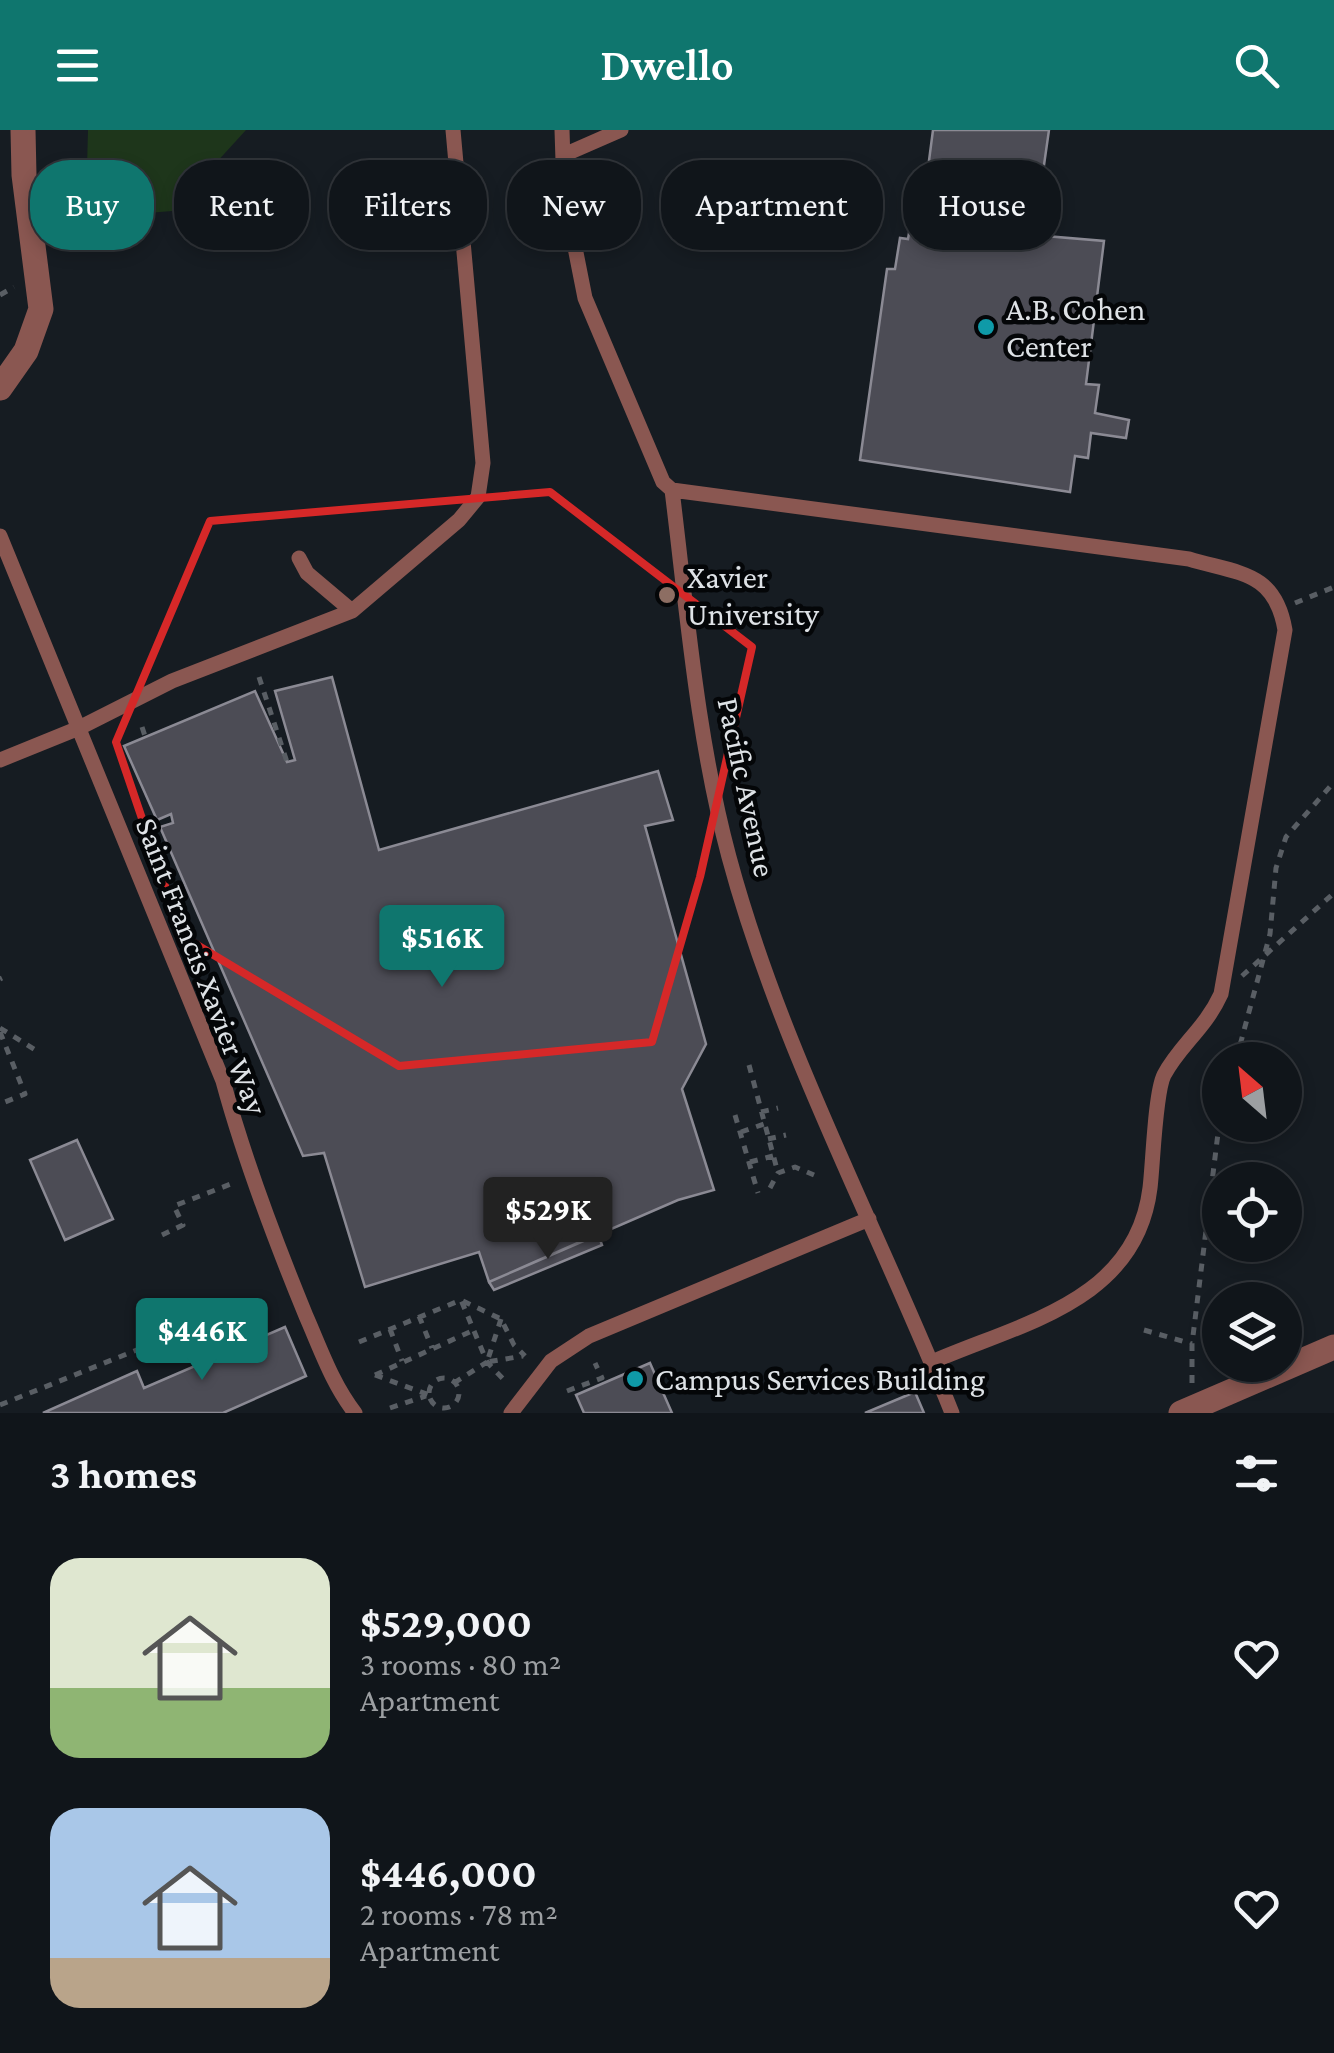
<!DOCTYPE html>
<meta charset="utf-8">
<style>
:root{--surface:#10151a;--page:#1e2227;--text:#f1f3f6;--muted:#9c9fa2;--line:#303439;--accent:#0f766e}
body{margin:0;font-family:"Crimson Pro",serif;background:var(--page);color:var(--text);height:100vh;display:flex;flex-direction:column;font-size:38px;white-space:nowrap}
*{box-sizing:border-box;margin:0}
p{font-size:32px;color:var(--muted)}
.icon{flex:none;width:55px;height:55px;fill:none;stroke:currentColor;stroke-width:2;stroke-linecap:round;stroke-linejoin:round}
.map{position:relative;height:1283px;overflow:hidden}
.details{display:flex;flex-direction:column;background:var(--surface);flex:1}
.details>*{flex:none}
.guide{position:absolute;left:30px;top:30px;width:1275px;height:90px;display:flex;gap:20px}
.needle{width:65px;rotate:332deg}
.tools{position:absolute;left:1202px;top:912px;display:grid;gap:20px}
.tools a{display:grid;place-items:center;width:100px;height:100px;border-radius:50%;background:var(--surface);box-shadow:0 5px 15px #0003,0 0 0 2px var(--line);font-size:50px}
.price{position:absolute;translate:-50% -85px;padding:0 22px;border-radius:10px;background:var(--accent);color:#fff;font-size:32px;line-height:65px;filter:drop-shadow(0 2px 5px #0008)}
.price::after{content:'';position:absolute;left:50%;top:60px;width:30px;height:22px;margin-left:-15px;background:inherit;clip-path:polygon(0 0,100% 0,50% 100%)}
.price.selected{background:#222;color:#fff}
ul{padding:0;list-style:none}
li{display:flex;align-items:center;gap:30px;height:250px;padding:0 50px}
li span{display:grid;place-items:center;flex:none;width:280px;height:200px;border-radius:30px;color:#555}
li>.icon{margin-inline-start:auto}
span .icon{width:120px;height:120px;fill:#fffc;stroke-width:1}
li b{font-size:42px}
h2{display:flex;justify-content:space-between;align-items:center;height:120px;padding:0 50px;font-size:42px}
.tag{padding:0 35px;border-radius:40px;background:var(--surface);box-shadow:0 5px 15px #0003,0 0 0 2px var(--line);font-size:35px;line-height:90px}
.tag.selected{background:var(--accent);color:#fff}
header{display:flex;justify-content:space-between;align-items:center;height:130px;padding:0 50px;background:var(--accent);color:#fff;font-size:45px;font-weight:600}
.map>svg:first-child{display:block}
</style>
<header><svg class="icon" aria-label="menu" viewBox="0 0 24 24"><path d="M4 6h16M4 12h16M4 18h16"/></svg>Dwello<svg class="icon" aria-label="search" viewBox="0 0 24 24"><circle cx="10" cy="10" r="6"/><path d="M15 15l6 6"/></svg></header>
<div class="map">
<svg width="1334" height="1283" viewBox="0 0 1334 1283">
<rect width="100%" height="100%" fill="#161c22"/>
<path fill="#1e361b" d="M88,0h158l-74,81 -61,5 -24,-49z"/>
<path fill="#4c4c55" stroke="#8b8a94" stroke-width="2.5" d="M933,0h116l-15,105 70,6 -18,143 13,1 -4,28 34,7 -3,18 -35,-5 -3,25 -13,-2 -5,36 -210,-32 27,-191h8l5,-31 8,1 7,-41 9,1z
M332,547l47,173 279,-79 15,49 -28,6 61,218 -24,45 32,101 -36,10 -189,82 -10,-30 -114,35 -41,-134 -21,3 -143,-329 13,-4 -2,-9 -14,6 -33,-74 131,-55 32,71 8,-2 -20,-69z
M77,1010l36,79 -48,21 -35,-80z
M598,1104l4,11 -108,45 -5,-8z
M285,1197l21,49 -83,37h-180l94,-42 7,17z
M650,1233l22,50h-88l-8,-18z
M915,1262l9,21h-59z"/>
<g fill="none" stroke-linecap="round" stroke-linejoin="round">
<path stroke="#595e64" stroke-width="5" stroke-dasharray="8 8" stroke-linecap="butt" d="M0,165l14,-8
M1295,473l39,-16
M259,547l28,85
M142,597l3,9
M1242,846l92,-83
M0,849l2,-1
M0,898l37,23
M0,902l25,62 -25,10
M1236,930l34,-126 6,-66 10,-31 48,-55
M749,935l29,108
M761,982l17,-4
M735,985l23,78
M741,1002l23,-8
M768,1009l18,-4
M750,1032l23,-6
M770,1058l8,-15 17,-6 19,8
M162,1105l21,-10 -9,-19 62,-24
M463,1171l38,18 13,26 11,11
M419,1186l13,32
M501,1189l-14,43 36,-6
M390,1199l12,32
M1144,1200l48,14
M359,1212l102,-42 26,62 18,19
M375,1245l99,-45
M375,1245l54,20
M429 1263a15 15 0 1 1 30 0a15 15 0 1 1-30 0Z
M454,1253l33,-21
M1192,1253v-39l28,-227
M567,1261l35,-13 -7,-15
M0,1275l154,-62
M390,1278l36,-12"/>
<path stroke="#8a5751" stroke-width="15" d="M562,0l2,62 21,106 78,184 9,8c15,121 25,248 57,367 52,193 149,371 223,556
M566,24l55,-24
M672,360l517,69c50,15 86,12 96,71l-64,364c-16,35 -41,51 -57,81 -9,18 -11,89 -14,113 -14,114 -129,135 -218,174
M0,406l223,545c22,81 51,157 83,235 15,34 26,67 49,97
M299,428l8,15 45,38
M0,630l79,-32 93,-47 180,-70 107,-91 19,-23 5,-34 -30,-333
M511,1283l40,-52 38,-25 280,-117"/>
<path stroke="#8a5751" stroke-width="25" d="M0,258l26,-37 15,-42 -17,-134 -1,-45
M1181,1283l153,-66"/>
</g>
<path fill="none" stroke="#d62828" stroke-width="8" stroke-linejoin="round" d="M550,362l202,155 -52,230 -48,165 -253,24 -217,-130 -66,-194 94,-221z"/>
<g fill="#0f9aa8" stroke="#040608" stroke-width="4">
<circle cx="986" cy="197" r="10"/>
<circle cx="635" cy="1249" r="10"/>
</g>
<circle fill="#8d6e63" stroke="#040608" stroke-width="4" cx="667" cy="465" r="10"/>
<g text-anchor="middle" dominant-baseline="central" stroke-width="9" stroke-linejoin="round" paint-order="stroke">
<g font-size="32" fill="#dee2e6" stroke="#040608" text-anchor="start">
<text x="1006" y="179">A.B. Cohen<tspan x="1006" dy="37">Center</tspan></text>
<text x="687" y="447">Xavier<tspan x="687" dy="37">University</tspan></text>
<text x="655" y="1249">Campus Services Building</text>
</g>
<g font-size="32" fill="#dee2e6" stroke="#040608">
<text transform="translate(747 657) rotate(78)">Pacific Avenue</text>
<text transform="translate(202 836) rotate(69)">Saint Francis Xavier Way</text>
</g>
</g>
</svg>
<div class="tools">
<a><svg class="needle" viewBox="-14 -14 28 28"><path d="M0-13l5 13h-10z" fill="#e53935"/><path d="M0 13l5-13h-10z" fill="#9c9fa2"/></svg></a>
<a><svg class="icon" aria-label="locate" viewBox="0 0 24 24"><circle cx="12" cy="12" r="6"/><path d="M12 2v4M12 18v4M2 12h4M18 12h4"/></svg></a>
<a><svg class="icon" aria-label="layers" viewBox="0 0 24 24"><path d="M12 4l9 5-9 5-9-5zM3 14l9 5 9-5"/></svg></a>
</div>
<b class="price" style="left:442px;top:860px">$516K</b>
<b class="price selected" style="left:548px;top:1132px">$529K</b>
<b class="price" style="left:202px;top:1253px">$446K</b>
<div class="guide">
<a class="tag selected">Buy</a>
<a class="tag">Rent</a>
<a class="tag">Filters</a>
<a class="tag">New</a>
<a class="tag">Apartment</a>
<a class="tag">House</a>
</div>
</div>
<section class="details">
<h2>3 homes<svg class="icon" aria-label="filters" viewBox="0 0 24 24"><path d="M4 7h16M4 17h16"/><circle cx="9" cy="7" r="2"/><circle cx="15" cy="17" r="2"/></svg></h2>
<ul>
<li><span style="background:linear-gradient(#dfe7d0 65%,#8fb573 0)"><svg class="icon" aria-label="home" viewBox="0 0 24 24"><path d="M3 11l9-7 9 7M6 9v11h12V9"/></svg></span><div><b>$529,000</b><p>3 rooms · 80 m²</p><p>Apartment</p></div><svg class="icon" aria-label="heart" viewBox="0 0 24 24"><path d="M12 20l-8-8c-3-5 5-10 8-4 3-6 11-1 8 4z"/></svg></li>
<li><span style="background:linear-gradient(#a9c7e8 75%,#b9a48a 0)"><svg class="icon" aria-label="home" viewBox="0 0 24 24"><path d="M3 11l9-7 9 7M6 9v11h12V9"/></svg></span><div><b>$446,000</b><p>2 rooms · 78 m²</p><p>Apartment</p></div><svg class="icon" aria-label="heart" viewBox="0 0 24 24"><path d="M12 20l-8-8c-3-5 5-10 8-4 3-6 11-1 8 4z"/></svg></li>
</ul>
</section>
